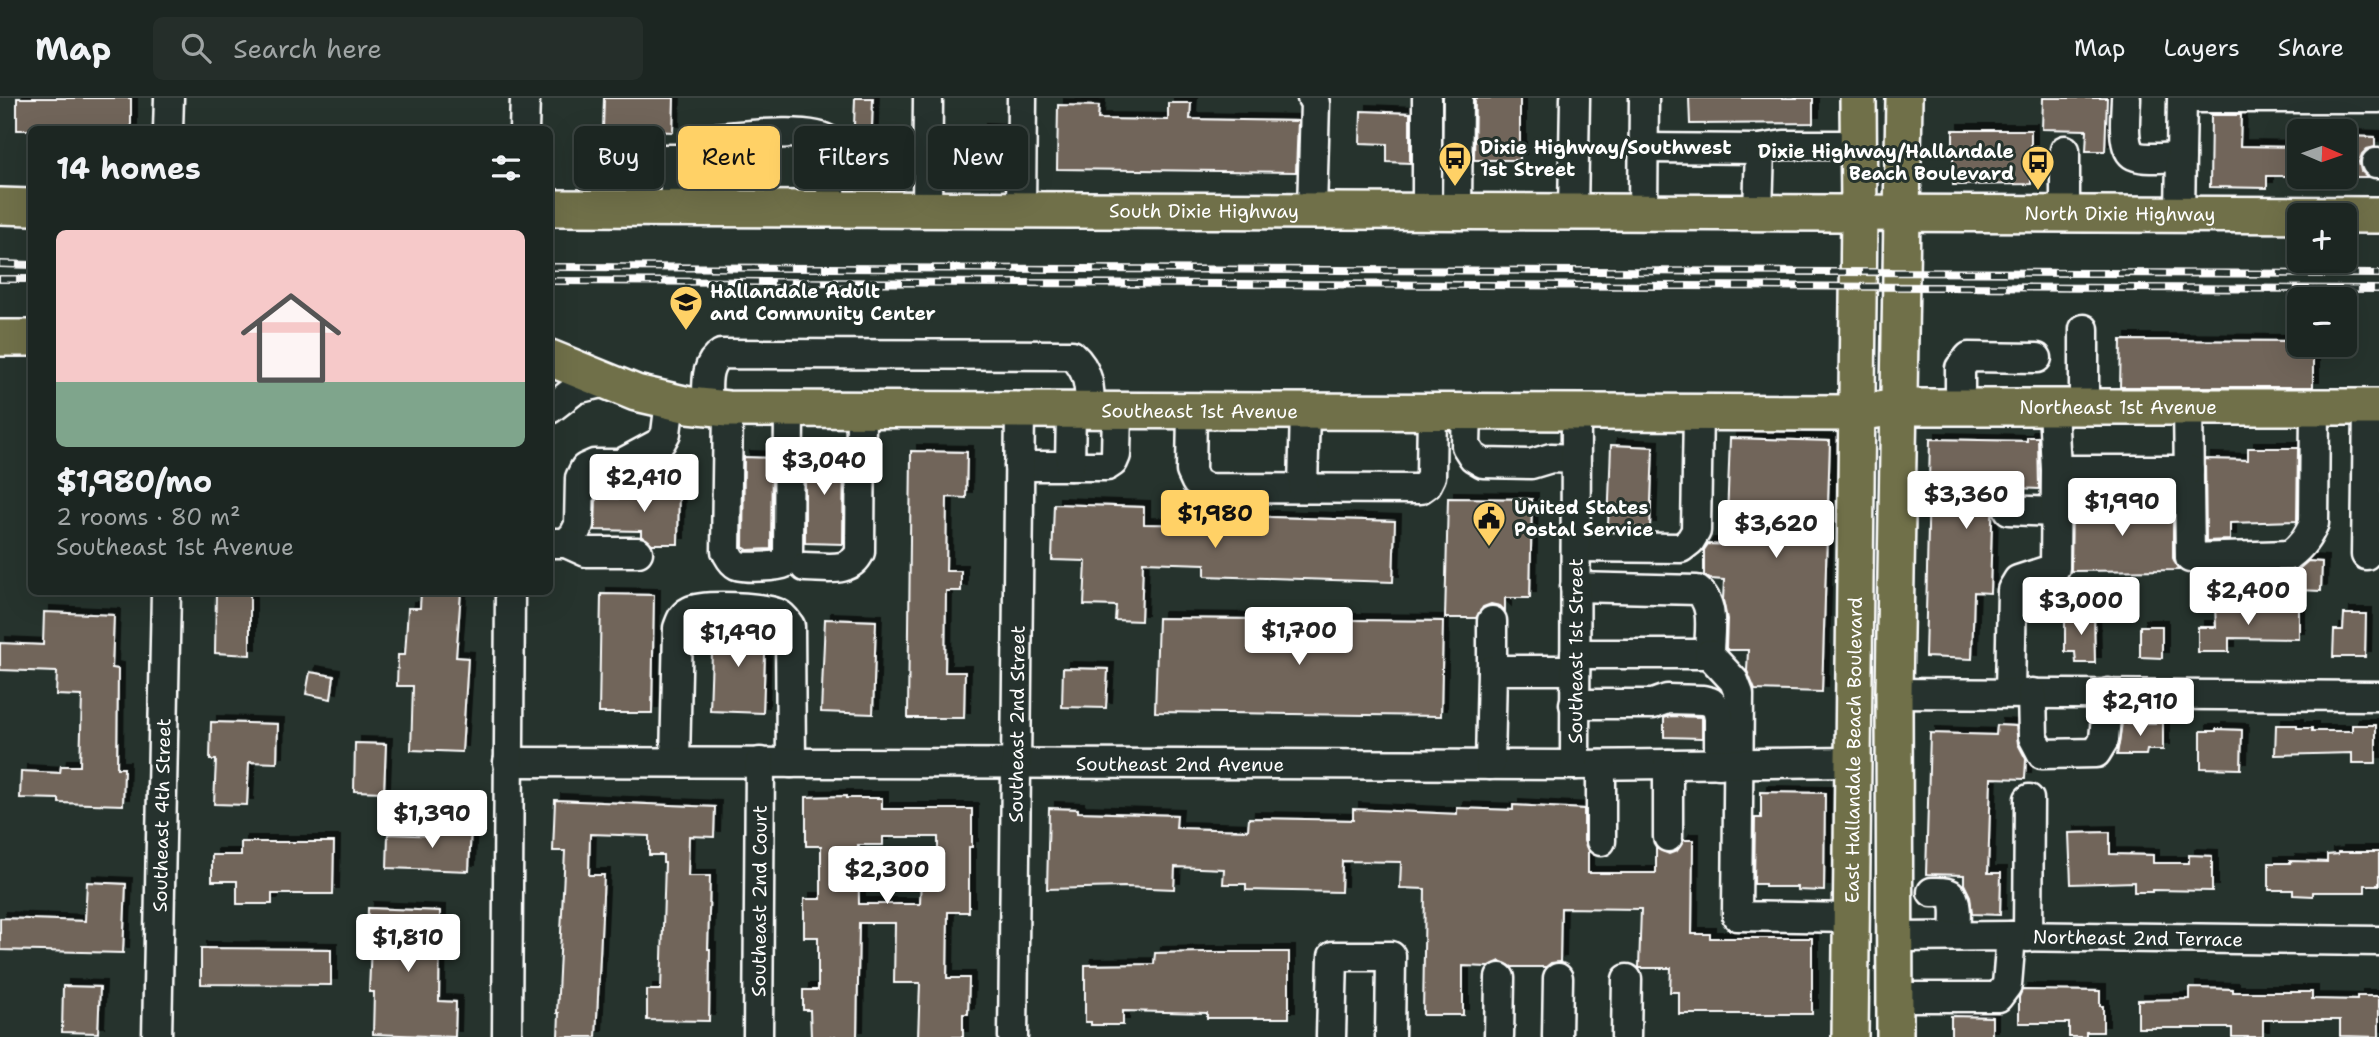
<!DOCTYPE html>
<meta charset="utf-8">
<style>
:root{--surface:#1c2622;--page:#252e2a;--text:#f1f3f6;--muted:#a0a5a5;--line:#3a4340;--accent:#ffd166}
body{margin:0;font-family:"Shantell Sans",sans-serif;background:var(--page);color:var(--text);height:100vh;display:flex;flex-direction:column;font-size:26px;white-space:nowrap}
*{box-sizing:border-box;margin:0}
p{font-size:23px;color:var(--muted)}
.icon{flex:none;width:38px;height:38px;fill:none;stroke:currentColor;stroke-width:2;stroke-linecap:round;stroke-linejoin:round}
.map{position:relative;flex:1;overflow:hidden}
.side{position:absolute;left:28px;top:28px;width:525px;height:469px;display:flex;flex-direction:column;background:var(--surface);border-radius:10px;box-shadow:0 7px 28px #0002,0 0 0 2px var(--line)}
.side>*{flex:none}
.hud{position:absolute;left:574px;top:28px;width:665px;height:63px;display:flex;gap:14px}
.needle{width:46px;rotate:92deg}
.controls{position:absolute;left:2287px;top:21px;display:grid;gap:14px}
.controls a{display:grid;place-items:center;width:70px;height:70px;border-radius:10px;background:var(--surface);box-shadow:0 7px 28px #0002,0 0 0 2px var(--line);font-size:35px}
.price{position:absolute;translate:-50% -60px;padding:0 16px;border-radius:7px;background:#fff;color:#222;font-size:23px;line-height:46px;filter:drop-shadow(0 2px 4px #0008)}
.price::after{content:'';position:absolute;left:50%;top:42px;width:21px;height:16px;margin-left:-10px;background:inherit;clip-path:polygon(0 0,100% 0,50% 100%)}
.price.on{background:var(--accent);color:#111}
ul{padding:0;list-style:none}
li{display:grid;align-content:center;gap:14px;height:371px;padding:0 28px}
li span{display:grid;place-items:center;height:217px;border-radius:10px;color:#555}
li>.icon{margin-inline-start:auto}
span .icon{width:126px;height:126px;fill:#fffc;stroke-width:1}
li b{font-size:30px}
h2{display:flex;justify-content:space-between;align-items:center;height:84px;padding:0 28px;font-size:30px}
.tag{padding:0 24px;border-radius:10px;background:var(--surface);box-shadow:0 7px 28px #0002,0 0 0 2px var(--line);font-size:24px;line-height:63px}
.tag.on{background:var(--accent);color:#111}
header{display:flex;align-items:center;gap:42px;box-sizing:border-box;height:98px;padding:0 35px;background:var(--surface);border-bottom:2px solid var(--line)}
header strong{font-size:33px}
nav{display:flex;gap:38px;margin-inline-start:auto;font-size:24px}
.search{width:490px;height:63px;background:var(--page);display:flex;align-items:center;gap:18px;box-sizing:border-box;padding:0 24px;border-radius:10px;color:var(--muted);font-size:26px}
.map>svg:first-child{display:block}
</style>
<header>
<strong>Map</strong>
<div class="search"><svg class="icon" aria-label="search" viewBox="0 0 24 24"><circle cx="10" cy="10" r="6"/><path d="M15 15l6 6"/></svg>Search here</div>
<nav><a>Map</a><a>Layers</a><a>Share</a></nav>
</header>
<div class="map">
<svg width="2379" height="939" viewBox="0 0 2379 939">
<defs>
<filter id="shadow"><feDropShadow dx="6" dy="-6" stdDeviation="0" flood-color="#0009"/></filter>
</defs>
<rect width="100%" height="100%" fill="#26332d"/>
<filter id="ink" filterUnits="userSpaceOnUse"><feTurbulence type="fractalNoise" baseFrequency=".0143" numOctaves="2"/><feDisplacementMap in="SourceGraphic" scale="14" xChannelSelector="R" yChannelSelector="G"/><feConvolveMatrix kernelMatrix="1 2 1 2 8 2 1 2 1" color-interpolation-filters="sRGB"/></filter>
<g filter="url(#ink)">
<path fill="#71655a" stroke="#fff" stroke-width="2" fill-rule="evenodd" filter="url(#shadow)" d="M17,0h114v32h-114z
M604,0h70l-1,34 -70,-3z
M855,0h18l-2,56 -18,-1z
M1475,0h45v62h-46z
M1689,0h124v25l-123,1z
M2043,0h64l-2,53h-19l1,-21 -45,-1z
M1168,5h23l-1,16 108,2 -2,51 -239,-3 1,-64 41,1 -1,13 70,1z
M1361,13l49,2v50l-23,-1v-18l-27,-1z
M2211,17h30l-1,31 60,1v29h-33v12l-57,-1z
M980,31l18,1 -2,55 -49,-2 1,-28 31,2z
M1953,32h78v54l-78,1z
M2345,38l30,1v10l-8,2 -5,5 -3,8 2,9 7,6h-23z
M2121,242l179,1v4h13v42h-193z
M2027,339h11l1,52 -46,-2 -3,106 -16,-1 -2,67 -47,-2 5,-218 97,2z
M1730,340l100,3 -8,251 -67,-2 -8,-19 1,-21h-20l-2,-2 1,-29 -4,-19 1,-20 -14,-1 -6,-3v-26l4,-6 18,1z
M1611,347l42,2 -3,81 -42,-2z
M2248,350h50l-1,73 -67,2v17l-24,1 -1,-82 43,1z
M805,352l39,1 -1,93 -38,-1z
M911,353l56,1 -1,46 -19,-1 -1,74h15v20h-15l-1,81h20l-1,46h-56z
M744,359l28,1 -1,91 -23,1 -5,-3z
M646,383l33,1 -1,62h-26l-11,-8v-5l-46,-1 1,-32 50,1z
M1448,400l84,1 -2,99h-25v13l-5,-5 -9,-2 -8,3 -7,11h-31z
M1054,406l90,3v17l62,1v-10l189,6 -2,61 -188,-6v-12l-62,-2 -2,59 -26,-1 1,-14 -32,-1 2,-44 -34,-1z
M2072,408h101v52l6,12 -108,1z
M2308,463l14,1 -1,29 -23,-1 1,-21z
M216,494h34v63l-35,-2z
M421,494h40l-5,65 12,1 -6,94 -51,-2 2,-64h-16l1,-31h7l3,-47h12z
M601,496l53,1 -2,118h-53z
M2215,509l84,1v31l-70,-1v14h-31v-25h18z
M44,514l70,3 -2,53 6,1 -1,99h7l-1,37 -64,-2v-4l-39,-1 1,-27 39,2 1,-7h19l2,-70 -26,-1 1,-23 -57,-2v-27l43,2z
M2094,515l1,50h-19l-1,-11h-10v-38z
M2344,516h22l-1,43h-32l1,-27h9z
M1158,520l285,3 -2,95 -286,-4z
M825,521l51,2 -3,93 -52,-2z
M713,526l53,3 -3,86 -53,-2z
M2140,528h22v32l-22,-1z
M1063,570l45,1 -2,39 -44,-1z
M310,574l24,4 -3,23 -25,-5z
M1670,618l32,1v21l-38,-1v-19z
M211,624l67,2 -1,39 -28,-1 -2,43 -33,-1 2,-44h-6z
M2122,625h41v27h-16l-1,5h-29z
M1997,627l19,1 2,18 8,15 -1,20 -34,-1 -3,95h13l-1,42 -28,-1 -2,-18 -6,-12v-9l-38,-1 4,-141 66,2z
M2276,627h21v3h15v3h40v-6h24v38h-24v-10l-77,2z
M2216,631l26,1 -1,39 -40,-1v-37h15z
M355,645l31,1 -2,48 -30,-1z
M1761,694l64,1 -1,98 -27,-1v-3h-32v-3h-11l1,-66h6z
M846,698v2h36v11h90v38h-3v65h-21l-1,66h22l-1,36h-5v23h-45l2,-54h-26l1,-60h-36l-2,114h-46l-1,-27h-7v-20h15v-53h-14v-38h17v-53h-15v-49zM883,739h55v38h-17l-1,29h-61l-1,-59h25z
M555,702l160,7 -1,30 -25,-1 -1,40h22l-2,73h2l-1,72 -62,-1v-30h14l4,-127h-2v-8h-14v-19l-59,-2 -1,41h15l-8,162h-38l1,-24h-2l8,-162h-12z
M1513,707l71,4v32l4,10v22h68v-25l13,6 8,-3 7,-11h9l-1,94h18v4h102v76h-133v-22h-9l1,-24h-32l2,-59 -80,-1 -1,54 -9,1 -5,4h-34l-12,-6 -12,6 -25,-1v49h-40l2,-126 -25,-1 1,-26 -59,-1 -1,31 -95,-2v-6h-23l1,-15 -49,-2 -1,22 -50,-2 -77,2 2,-81 29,1v3l99,3 -1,13 72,2 1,-12 104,2v-11l104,5v-6l56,2z
M438,726l33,1 -2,46 -82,-3 1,-34 50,2z
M2110,734v22l43,1v8h36v-8l23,1v35l-60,-1v2h-18v-10l-63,2 -2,-51z
M241,744h93l-1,52h-61v10h-35v-23h-25v-26h29z
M2338,754h41v33h-14v7h-52v4l-20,-1v-5h-24v-27h21v-2l37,1v-7l11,-1z
M87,784l39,2 -3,69 -123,-3v-32l85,3z
M368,810l72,3 -1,90 17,1 -1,35 -82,-3 1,-42h-5l2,-49h-4z
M201,850l130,1v36l-130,-1z
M1207,854h82v66h-82v-5l-84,-2v14h-32v-3h-6v-57l69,-1 1,-11z
M63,888l37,1 -2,46 -36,-1z
M2190,890l43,1v3h79v7l45,1v-4h22v41l-39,-1v-16h-77v17h-31v-9h-94v-28l52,-1z
M2022,892l78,1v15h3v26h-17v5h-17v-14h-50v-26z
M1951,918l41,1v20h-41z"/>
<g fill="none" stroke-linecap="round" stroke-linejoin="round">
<defs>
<g id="minor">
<path d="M2126,0c0,13 -6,54 10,58 10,4 33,1 45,1"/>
<path d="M2182,0h197"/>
<path d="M168,32l1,-32"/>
<path d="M524,32l1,-32"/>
<path d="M1644,50l116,1 24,-4h74"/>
<path d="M615,61h61l-2,50"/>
<path d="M2376,65h3"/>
<path d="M700,111c0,-26 -4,-53 17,-71 23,-2 96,-11 112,3l3,69"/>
<path d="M1312,112l3,-107 -3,-5"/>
<path d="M1427,112v-112"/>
<path d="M1457,112l1,-112"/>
<path d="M927,113l1,-113"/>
<path d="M1021,113l1,-113"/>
<path d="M1573,113l2,-113"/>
<path d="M1643,113l1,-113"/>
<path d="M1758,113l2,-62"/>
<path d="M2065,114v-62"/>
<path d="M2180,115l2,-115"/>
<path d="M2188,307l2,153 100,-3c12,-9 18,-18 24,-32l1,-117"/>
<path d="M2084,308v-77"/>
<path d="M707,309c1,-19 -4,-42 14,-53l351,1c17,15 18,33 18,55"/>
<path d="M1960,309v-39l9,-11 68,1"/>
<path d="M550,311l26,-20 30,-7"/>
<path d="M728,311l-2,142c3,5 5,11 11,14 8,3 40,2 48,-2l3,-7 1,-148"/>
<path d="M1192,313l-1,60 5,11 11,6 213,1 7,-5 4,-8 1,-65"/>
<path d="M1467,313l-1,35 7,11 10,6 48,1 20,-6 24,1"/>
<path d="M1019,368h88l6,-4 3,-7 1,-45"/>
<path d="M1070,368l1,-56"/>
<path d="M2056,372h133"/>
<path d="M1303,390l2,-78"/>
<path d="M2009,412l47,2"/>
<path d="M550,445h16l8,-8 5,-10 1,-47 5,-10 9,-4h26l41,-22 5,-9 4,-32"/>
<path d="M566,445l20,9h52"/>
<path d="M1576,449l105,1 9,-7 6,-10 2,-119"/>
<path d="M2366,457l2,-149"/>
<path d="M805,469c21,0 45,7 55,-15l1,-144"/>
<path d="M1575,556h134c0,-22 7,-50 -12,-64l-122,-3"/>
<path d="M1709,556l25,27 5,13 -2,222 114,2"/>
<path d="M1492,572v-49"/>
<path d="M2010,594l2,-102 6,-10 37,-12 1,-98 -3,-62"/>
<path d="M1894,595l485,3"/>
<path d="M2032,595l1,44 9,17 54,-1 8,-13 4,-47"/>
<path d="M1574,606h79l14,-5 36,1 8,2 6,7 2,9v46"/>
<path d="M675,663l3,-133c3,-8 4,-13 12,-17 13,-7 77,-4 89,3 5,2 8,8 11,12l1,137"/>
<path id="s1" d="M508,664l1067,3 277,-3"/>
<path d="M1668,666v73"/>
<path d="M1490,667l2,-95h83"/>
<path id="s2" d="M1575,667l1,-354"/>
<path d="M1601,667v76"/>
<path d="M1932,794c5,0 13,-1 18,2 9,6 5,32 5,42"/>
<path id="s3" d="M1896,839l115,-1 368,5"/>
<path d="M2028,839l1,-138"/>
<path d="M1896,899h102l9,-12 4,-49"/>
<path id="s4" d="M157,939l9,-445"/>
<path d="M507,939l3,-445"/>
<path id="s5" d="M758,939l2,-275"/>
<path id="s6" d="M1013,939l7,-628"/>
<path d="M1331,939l2,-81h58l-1,81"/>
<path d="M1499,939l1,-59"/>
<path d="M1557,939l1,-59"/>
<path d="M1626,939l1,-58"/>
</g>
<g id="major">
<path d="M0,108l32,1"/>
<path id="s7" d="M550,110c609,4 1219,2 1829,7"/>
<path d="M0,240h32"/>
<path id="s8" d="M550,260l86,35 53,12 39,4 1129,4 41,-6h481"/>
<path id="s9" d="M1850,939l9,-826 -1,-113"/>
<path d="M1895,939l-1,-344 10,-595"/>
</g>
</defs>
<use href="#minor" stroke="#fff" stroke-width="33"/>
<use href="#major" stroke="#fff" stroke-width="40"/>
<use href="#minor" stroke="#26332d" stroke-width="28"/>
<use href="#major" stroke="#70704a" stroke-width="35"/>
<defs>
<path id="rail" d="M0,166l32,1
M550,169l1829,7
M0,181h32
M550,183l1829,8"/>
</defs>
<use href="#rail" stroke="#fff" stroke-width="8"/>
<use href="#rail" stroke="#26332d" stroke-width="5" stroke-dasharray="16" stroke-linecap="butt"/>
</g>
</g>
<defs>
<symbol id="bus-pin" viewBox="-11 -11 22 30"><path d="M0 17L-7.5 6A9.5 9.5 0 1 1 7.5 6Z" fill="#ffd166" stroke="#26332d"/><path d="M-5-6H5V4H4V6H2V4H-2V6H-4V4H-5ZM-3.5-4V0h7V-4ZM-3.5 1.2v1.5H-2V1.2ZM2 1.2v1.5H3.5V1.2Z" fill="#111"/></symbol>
<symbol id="school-pin" viewBox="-11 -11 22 30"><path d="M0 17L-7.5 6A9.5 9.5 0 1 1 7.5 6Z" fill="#ffd166" stroke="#26332d"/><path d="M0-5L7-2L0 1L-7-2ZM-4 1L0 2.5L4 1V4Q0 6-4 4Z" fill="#111"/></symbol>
<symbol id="civic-pin" viewBox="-11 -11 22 30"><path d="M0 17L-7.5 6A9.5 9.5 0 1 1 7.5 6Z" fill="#ffd166" stroke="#26332d"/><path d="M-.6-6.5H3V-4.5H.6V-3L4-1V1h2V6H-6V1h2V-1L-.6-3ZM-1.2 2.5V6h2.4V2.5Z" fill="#111"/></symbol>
</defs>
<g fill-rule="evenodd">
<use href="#bus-pin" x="1436" y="41" width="38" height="52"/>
<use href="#bus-pin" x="2019" y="45" width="38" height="52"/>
<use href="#school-pin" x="667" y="185" width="38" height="52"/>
<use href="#civic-pin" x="1470" y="401" width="38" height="52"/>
</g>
<g text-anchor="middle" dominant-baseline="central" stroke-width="6" stroke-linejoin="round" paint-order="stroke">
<g font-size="19" font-weight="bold" fill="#fff" stroke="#26332d" text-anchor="start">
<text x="1480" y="49">Dixie Highway/Southwest<tspan x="1480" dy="22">1st Street</tspan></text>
<text x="2014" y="53" text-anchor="end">Dixie Highway/Hallandale<tspan x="2014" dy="22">Beach Boulevard</tspan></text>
<text x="710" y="193">Hallandale Adult<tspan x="710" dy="22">and Community Center</tspan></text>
<text x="1514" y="409">United States<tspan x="1514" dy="22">Postal Service</tspan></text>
</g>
<g font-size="19" fill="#fff" stroke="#26332d">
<text stroke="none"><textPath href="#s7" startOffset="654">South Dixie Highway</textPath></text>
<text stroke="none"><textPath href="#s7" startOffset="1570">North Dixie Highway</textPath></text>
<text stroke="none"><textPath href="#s8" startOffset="1577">Northeast 1st Avenue</textPath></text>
<text stroke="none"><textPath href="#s8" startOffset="658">Southeast 1st Avenue</textPath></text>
<text stroke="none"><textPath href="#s2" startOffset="114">Southeast 1st Street</textPath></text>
<text stroke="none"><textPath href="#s6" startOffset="313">Southeast 2nd Street</textPath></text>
<text stroke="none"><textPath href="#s9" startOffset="287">East Hallandale Beach Boulevard</textPath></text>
<text stroke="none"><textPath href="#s1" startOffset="672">Southeast 2nd Avenue</textPath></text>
<text stroke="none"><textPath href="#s4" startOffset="222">Southeast 4th Street</textPath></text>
<text stroke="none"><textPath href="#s5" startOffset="136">Southeast 2nd Court</textPath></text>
<text stroke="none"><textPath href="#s3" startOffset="242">Northeast 2nd Terrace</textPath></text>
</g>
</g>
</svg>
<div class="controls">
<a><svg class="needle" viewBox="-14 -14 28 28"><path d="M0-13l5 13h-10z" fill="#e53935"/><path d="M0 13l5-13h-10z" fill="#a0a5a5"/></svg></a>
<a>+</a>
<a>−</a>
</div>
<b class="price" style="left:824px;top:399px">$3,040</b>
<b class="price" style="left:644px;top:416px">$2,410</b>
<b class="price" style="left:1966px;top:433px">$3,360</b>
<b class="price" style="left:2122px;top:440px">$1,990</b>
<b class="price on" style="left:1215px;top:452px">$1,980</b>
<b class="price" style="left:1776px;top:462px">$3,620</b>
<b class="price" style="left:2248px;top:529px">$2,400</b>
<b class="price" style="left:2081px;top:539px">$3,000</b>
<b class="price" style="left:1299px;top:569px">$1,700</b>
<b class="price" style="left:738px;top:571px">$1,490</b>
<b class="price" style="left:2140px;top:640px">$2,910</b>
<b class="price" style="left:432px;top:752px">$1,390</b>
<b class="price" style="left:887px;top:808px">$2,300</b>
<b class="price" style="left:408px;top:876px">$1,810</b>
<div class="hud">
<a class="tag">Buy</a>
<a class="tag on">Rent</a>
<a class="tag">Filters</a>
<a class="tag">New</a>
</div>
<section class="side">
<h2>14 homes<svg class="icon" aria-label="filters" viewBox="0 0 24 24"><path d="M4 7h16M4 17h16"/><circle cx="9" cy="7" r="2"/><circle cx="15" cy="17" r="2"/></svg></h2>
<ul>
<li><span style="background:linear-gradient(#f6c9c9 70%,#7fa58c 0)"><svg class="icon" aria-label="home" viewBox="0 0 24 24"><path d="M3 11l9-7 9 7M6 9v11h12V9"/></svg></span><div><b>$1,980/mo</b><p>2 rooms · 80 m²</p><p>Southeast 1st Avenue</p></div></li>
</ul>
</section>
</div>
